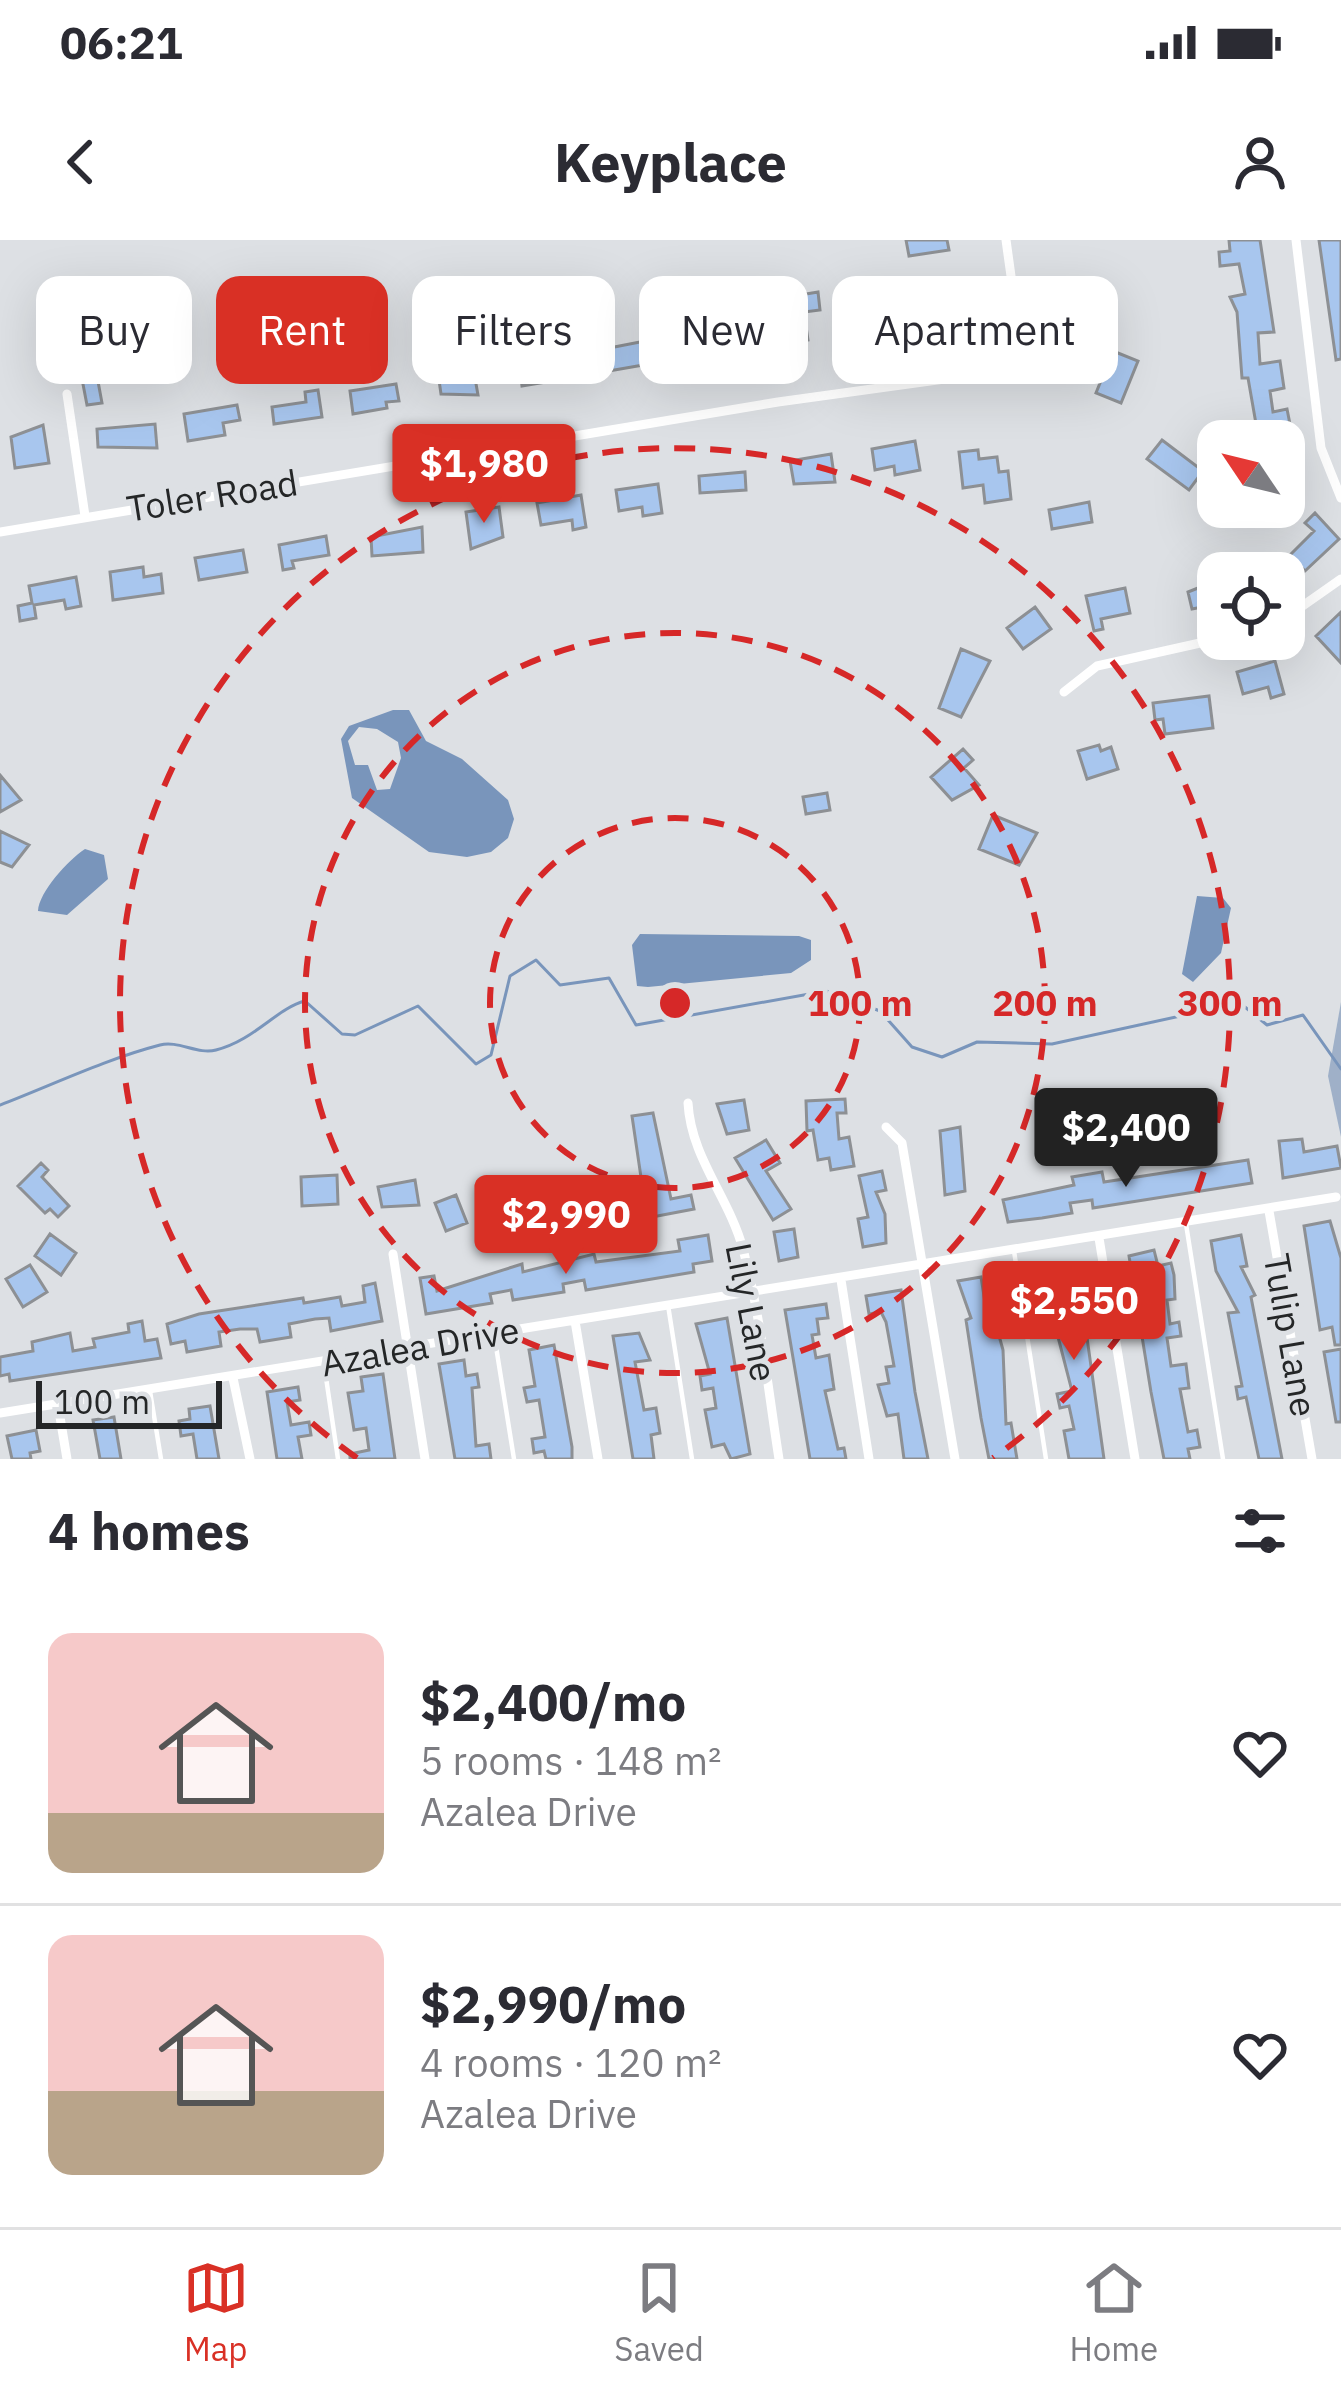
<!DOCTYPE html>
<meta charset="utf-8">
<style>
:root{--surface:#fff;--page:#f7f7f7;--text:#2b2b33;--muted:#7c7c81;--line:#e1e1e2;--accent:#d93025}
body{margin:0;font-family:"IBM Plex Sans",sans-serif;background:var(--page);color:var(--text);height:100vh;display:flex;flex-direction:column;font-size:45px;white-space:nowrap}
*{box-sizing:border-box;margin:0}
p{font-size:39px;color:var(--muted)}
.icon{flex:none;width:66px;height:66px;fill:none;stroke:currentColor;stroke-width:2;stroke-linecap:round;stroke-linejoin:round}
.map{position:relative;height:1219px;overflow:hidden}
.drawer{display:flex;flex-direction:column;background:var(--surface);flex:1}
.drawer>*{flex:none}
.guide{position:absolute;left:36px;top:36px;width:1269px;height:108px;display:flex;gap:24px}
.needle{width:78px;rotate:305deg}
.buttons{position:absolute;left:1197px;top:180px;display:grid;gap:24px}
.buttons a{display:grid;place-items:center;width:108px;height:108px;border-radius:24px;background:var(--surface);box-shadow:0 12px 48px #0002;font-size:60px}
.scale{position:absolute;left:36px;bottom:30px;width:186px;box-sizing:border-box;padding-left:12px;border:6px solid #242627;border-top:0;font-size:33px;line-height:42px;white-space:nowrap;color:#242627;-webkit-text-stroke:9px #dde0e4;paint-order:stroke}
.price{position:absolute;translate:-50% -102px;padding:0 27px;border-radius:12px;background:var(--accent);color:#fff;font-size:39px;line-height:78px;filter:drop-shadow(0 3px 6px #0008)}
.price::after{content:'';position:absolute;left:50%;top:72px;width:36px;height:27px;margin-left:-18px;background:inherit;clip-path:polygon(0 0,100% 0,50% 100%)}
.price.current{background:#222;color:#fff}
ul{padding:0;list-style:none}
li{display:flex;align-items:center;gap:36px;height:300px;padding:0 48px}
li+li{border-top:3px solid var(--line)}
li span{display:grid;place-items:center;flex:none;width:336px;height:240px;border-radius:24px;color:#555}
li>.icon{margin-inline-start:auto}
span .icon{width:144px;height:144px;fill:#fffc;stroke-width:1}
li b{font-size:51px}
h2{display:flex;justify-content:space-between;align-items:center;height:144px;padding:0 48px;font-size:51px}
.pill{padding:0 42px;border-radius:24px;background:var(--surface);box-shadow:0 12px 48px #0002;font-size:42px;line-height:108px}
.pill.current{background:var(--accent);color:#fff}
.status{display:flex;justify-content:space-between;align-items:center;height:84px;padding:0 60px;background:var(--surface);direction:ltr}
.status svg{height:33px;fill:currentColor}
header{display:flex;justify-content:space-between;align-items:center;height:156px;padding:0 48px;background:var(--surface);font-size:54px;font-weight:700}
.menu{display:flex;justify-content:space-around;align-items:center;height:168px;border-top:3px solid var(--line);background:var(--surface);font-size:33px;color:var(--muted)}
.menu a{display:grid;justify-items:center;gap:6px}
.menu .current{color:var(--accent)}
.map>svg:first-child{display:block}
</style>
<div class="status"><b>06:21</b><svg viewBox="0 0 49 12"><path d="M0 12V9h3v3zM5 12V6h3v6zM10 12V3h3v9zM15 12V0h3v12zM26 1h20v11H26zM47 4h2v5h-2z"/></svg></div>
<header><svg class="icon" aria-label="back" viewBox="0 0 24 24"><path d="M15 5l-7 7 7 7"/></svg>Keyplace<svg class="icon" aria-label="person" viewBox="0 0 24 24"><circle cx="12" cy="8" r="4"/><path d="M4 21q1-7 8-7t8 7"/></svg></header>
<div class="map">
<svg width="1341" height="1219" viewBox="0 0 1341 1219">
<rect width="100%" height="100%" fill="#dde0e4"/>
<path fill="#9fb0c8" d="M1341,762v135l-13,-61z"/>
<path fill="#7995bb" fill-rule="evenodd" d="M393,470h16l17,31 36,18 46,41 6,19 -6,19 -17,14 -24,5 -38,-5 -77,-54 -11,-59 8,-13zM359,487l18,2 21,13 3,16 -11,31 -13,1 -9,-25h-13l-7,-24z
M85,609l19,6 4,24 -41,36 -29,-4c1,-19 30,-51 47,-62z
M1197,656l26,2 8,10 -10,45 -28,29 -11,-8z
M640,694l159,2 12,4v20l-20,13 -143,14 -11,-1 -5,-41z"/>
<g fill="none" stroke-linecap="round" stroke-linejoin="round">
<path stroke="#7995bb" stroke-width="3" d="M0,865c52,-20 106,-46 160,-60 18,-5 38,10 56,5 39,-10 61,-42 89,-49l37,33 13,1 63,-29 58,58 15,-9 19,-79 26,-16 24,25 49,-7 27,47 190,-34 54,20 32,36 30,10 35,-15 75,2 188,-41 27,22 36,-10 38,54"/>
</g>
<path fill="#a8c6ee" stroke="#8d9094" stroke-width="3" d="M906,0h41l2,10 -40,6z
M1229,0h31l14,92 -16,1 2,31 20,-3 4,27 -14,3 3,21 14,-3 14,71 -17,5v-46l-25,2 -11,-63h-6l-5,-66 -7,-15 15,-3 -6,-30 -19,2 -1,-14 11,-1z
M1319,0h22v119l-5,1z
M818,52l2,18 -16,2 4,28 -50,8 -3,-21 47,-15 -2,-17z
M953,56l8,47 -23,4 -8,-47z
M701,84l1,5 19,-4 5,27 -35,7 -6,-32z
M645,101l4,23 -46,8 -4,-22z
M262,105l5,28 -15,3 -5,-28z
M1113,111l25,10 -17,42 -25,-10z
M560,115l4,24 -42,7 -2,-17 11,-3 -1,-7z
M473,127l5,28 -37,-1 -3,-21z
M97,136l5,27 -15,2 -5,-26z
M396,144l3,17 -13,1 1,6 -34,6 -3,-23z
M318,150l4,27 -48,7 -2,-17 34,-5 -1,-10z
M237,165l3,15 -17,3 2,12 -37,6 -4,-27z
M155,184l2,24 -59,-1 -1,-18z
M43,185l6,38 -34,5 -4,-31z
M1162,200l41,31 -14,19 -42,-31z
M915,201l5,29 -25,5 -1,-9 -19,4 -3,-21z
M978,210l1,9 18,-2 2,15 9,-1 3,28 -26,4 -2,-18 -20,3 -4,-36z
M831,214l4,28 -41,2 -4,-23z
M745,232l1,18 -46,3 -1,-17z
M658,244l4,29 -19,3 -1,-9 -23,4 -3,-21z
M581,255l5,32 -13,3 -1,-10 -31,5 -4,-22z
M1089,262l3,20 -40,7 -3,-19z
M499,267l4,30 -32,12 -5,-37z
M1315,273l24,26 -34,32 -15,-16 24,-24 -9,-8z
M422,287l1,25 -51,4 -1,-19z
M326,296l3,19 -37,6 2,7 -11,2 -4,-25z
M243,310l4,22 -48,8 -4,-22z
M143,327l1,10 17,-3 2,19 -50,7 -3,-28z
M76,337l5,29 -15,3 -2,-9 -30,5 2,13 -16,3 -2,-15 14,-3 -3,-17z
M1218,340v24l-26,5 -4,-17z
M1125,348l5,25 -29,6 2,10 -9,2 -8,-35z
M1035,367l16,22 -28,20 -16,-21z
M1341,372v51l-25,-27z
M961,409l29,12 -29,56 -22,-9z
M1275,421l9,33 -13,4 -3,-11 -25,7 -6,-22z
M1209,456l4,32 -48,6 -2,-15 -8,1 -2,-17z
M1099,505l2,6 10,-4 7,22 -31,10 -9,-28z
M963,509l10,11 -9,8 15,17 -27,15 -21,-23z
M0,535l21,25 -21,12z
M827,553l3,17 -24,4 -3,-17z
M993,575l44,18 -18,32 -40,-16z
M0,591l29,14 -17,22 -12,-5z
M845,859l1,14h-9l2,26 10,-2 5,29 -23,4 -2,-12 -11,2 -5,-30 -6,1 -1,-30z
M744,860l5,30 -22,4 -10,-30z
M653,873l18,86 20,-4 3,14 -47,9 -15,-102z
M960,887l5,64 -20,4 -5,-64z
M1302,899l2,13 33,-6 4,22 -58,10 -4,-37z
M766,900l14,23 -14,8 25,38 -18,11 -38,-62z
M1248,920l4,23 -159,25 -1,-8 -22,3 2,10 -30,5 -34,4 -5,-22 71,-15 -2,-8 30,-5 2,10z
M41,923l7,7 -6,7 27,29 -11,11 -8,-8 -5,4 -27,-27z
M882,931l4,19 -10,2 9,22 1,29 -23,4 -5,-28 10,-2 -9,-41z
M337,935l1,29 -36,2 -1,-29z
M415,940l4,25 -37,2 -4,-20z
M456,955l11,28 -21,8 -11,-28z
M1330,981l11,37v87h-6l-3,-18 -12,3 -16,-104z
M794,989l4,28 -19,4 -5,-29z
M50,994l26,19 -15,22 -26,-19z
M708,995l4,26 -19,3 1,8 -108,18 -2,-10 -21,4 1,8 -51,8 -2,-10 -21,4 2,9 -66,11 -6,-36 14,-2 3,15 85,-27 1,8 71,-18 2,8 84,-11 -2,-11z
M1241,995l6,31 -6,1 14,28 -4,2 31,162h-23l-13,-62 -8,2 -2,-12 6,-1 -14,-73 10,-1 -22,-41 -5,-30z
M1154,1010l4,16 13,-3 3,12 1,24 -8,1 3,24 9,-2 2,14 -14,2 4,28 15,-2 3,24 -9,1 8,43 9,-2 3,17 -12,2 2,10h-26l-13,-67 -22,-136z
M1074,1024l8,38 22,157h-35l-5,-28 10,-2 -5,-23 -9,2 -3,-14 15,-3 -15,-58h-11v-13l12,-1 -2,-29 -15,3 -3,-23z
M30,1025l17,27 -24,15 -17,-28z
M981,1037l6,38 6,-1 10,36 3,74 5,-1 6,36h-28l-8,-41 -15,-98 5,-2 -13,-37z
M375,1043l7,38 -51,10 -2,-13 -14,1 -26,5 2,13 -31,5 -3,-13h-17l-21,3 2,14 -34,6 -2,-11 -14,3 -4,-20 32,-10 104,-16 1,5 36,-6 2,9 23,-4 -2,-16z
M901,1050l14,102 13,67h-24l-6,-45 -11,2 -9,-31 11,-2 -3,-16 8,-1 -8,-44 -5,-10 -12,2 -3,-18z
M826,1064l2,14 -11,1 2,15 -7,1 4,23 13,-3 5,34 -9,2 13,58 6,-1 2,11h-36l-25,-149z
M727,1078l23,136 -19,5 -7,-15 -12,3 -7,-37 11,-2 -3,-20 -11,2 -2,-14 10,-2 -14,-50z
M142,1081l3,20 12,-2 4,19 -151,23 -1,-7 -9,2v-19l33,-6 -1,-9 38,-9 3,18 22,-4 -2,-8 36,-7 -1,-8z
M639,1093l11,27 -15,2 9,48 12,-2 4,25 -9,2 3,24h-21l-20,-123z
M554,1105l18,102v12h-26l-2,-8 -10,2 -2,-14 13,-2 -6,-37 -12,2 -3,-14 11,-2 -6,-36z
M1341,1109v73h-5l-12,-70z
M464,1120l2,16 11,-2 2,13 -7,1 4,58 13,-2 2,15h-36l-16,-95z
M383,1134l12,85h-45v-5l19,-4 -3,-22 -12,2 -6,-37 15,-2 -2,-14z
M298,1147l2,13 -13,2 4,23 18,-3 2,13 -13,2 4,22h-25l-10,-67z
M210,1166l9,53h-22l-4,-25 -12,2 -2,-15 11,-2 -1,-10z
M114,1177l7,42h-21l-7,-39z
M36,1190l4,21 -10,2 1,6h-19l-5,-23z"/>
<g fill="none" stroke-linecap="round" stroke-linejoin="round">
<path stroke="#fff" stroke-width="4.5" d="M1186,984l37,235
M1014,1011l32,208
M668,1065l24,154
M494,1094l20,125
M324,1124l14,95
M150,1151l11,68"/>
<path stroke="#fff" stroke-width="9" d="M1296,0l25,208 20,50
M67,154l18,122
M0,292l778,-130 210,-29 26,-17 6,-15 -14,-101
M1284,379l57,-40
M1064,452l33,-26 121,-27
M688,863c3,55 41,94 55,146 18,68 25,141 36,210
M886,887l16,16 53,316
M1269,971l43,248
M1099,998l36,221
M393,1014l32,205
M841,1040l28,179
M575,1081l23,138
M233,1138l17,81
M58,1165l9,54
M0,1173l1336,-216"/>
</g>
<g fill="none" stroke="#d62828" stroke-width="6" stroke-dasharray="21 15">
<circle cx="675" cy="763" r="185"/>
<circle cx="675" cy="763" r="370"/>
<path d="M357 1218A555 555 0 1 1 993 1218"/>
</g>
<g text-anchor="middle" dominant-baseline="central" stroke-width="10" stroke-linejoin="round" paint-order="stroke">
<g font-size="36" fill="#242627" stroke="#dde0e4">
<text transform="translate(212 255) rotate(-9)">Toler Road</text>
<text transform="translate(752 1072) rotate(79)">Lily Lane</text>
<text transform="translate(1291 1095) rotate(80)">Tulip Lane</text>
<text transform="translate(420 1106) rotate(-10)">Azalea Drive</text>
</g>
</g>
<circle cx="675" cy="763" r="18" fill="#d62828" stroke="#dde0e4" stroke-width="6"/>
<g font-size="36" text-anchor="middle" font-weight="bold" fill="#d62828" stroke="#dde0e4" stroke-width="10" stroke-linejoin="round" paint-order="stroke">
<text x="860" y="776">100 m</text>
<text x="1045" y="776">200 m</text>
<text x="1230" y="776">300 m</text>
</g>
</svg>
<div class="buttons">
<a><svg class="needle" viewBox="-14 -14 28 28"><path d="M0-13l5 13h-10z" fill="#e53935"/><path d="M0 13l5-13h-10z" fill="#7c7c81"/></svg></a>
<a><svg class="icon" aria-label="locate" viewBox="0 0 24 24"><circle cx="12" cy="12" r="6"/><path d="M12 2v4M12 18v4M2 12h4M18 12h4"/></svg></a>
</div>
<div class="scale">100 m</div>
<b class="price" style="left:484px;top:286px">$1,980</b>
<b class="price current" style="left:1126px;top:950px">$2,400</b>
<b class="price" style="left:566px;top:1037px">$2,990</b>
<b class="price" style="left:1074px;top:1123px">$2,550</b>
<div class="guide">
<a class="pill">Buy</a>
<a class="pill current">Rent</a>
<a class="pill">Filters</a>
<a class="pill">New</a>
<a class="pill">Apartment</a>
</div>
</div>
<section class="drawer">
<h2>4 homes<svg class="icon" aria-label="filters" viewBox="0 0 24 24"><path d="M4 7h16M4 17h16"/><circle cx="9" cy="7" r="2"/><circle cx="15" cy="17" r="2"/></svg></h2>
<ul>
<li><span style="background:linear-gradient(#f6c9c9 75%,#b9a48a 0)"><svg class="icon" aria-label="home" viewBox="0 0 24 24"><path d="M3 11l9-7 9 7M6 9v11h12V9"/></svg></span><div><b>$2,400/mo</b><p>5 rooms · 148 m²</p><p>Azalea Drive</p></div><svg class="icon" aria-label="heart" viewBox="0 0 24 24"><path d="M12 20l-8-8c-3-5 5-10 8-4 3-6 11-1 8 4z"/></svg></li>
<li><span style="background:linear-gradient(#f6c9c9 65%,#b9a48a 0)"><svg class="icon" aria-label="home" viewBox="0 0 24 24"><path d="M3 11l9-7 9 7M6 9v11h12V9"/></svg></span><div><b>$2,990/mo</b><p>4 rooms · 120 m²</p><p>Azalea Drive</p></div><svg class="icon" aria-label="heart" viewBox="0 0 24 24"><path d="M12 20l-8-8c-3-5 5-10 8-4 3-6 11-1 8 4z"/></svg></li>
</ul>
</section>
<nav class="menu">
<a class="current"><svg class="icon" aria-label="map" viewBox="0 0 24 24"><path d="M3 6l6-2 6 2 6-2v14l-6 2-6-2-6 2zM9 4v14M15 6v14"/></svg>Map</a>
<a><svg class="icon" aria-label="saved" viewBox="0 0 24 24"><path d="M7 4h10v16l-5-4-5 4z"/></svg>Saved</a>
<a><svg class="icon" aria-label="home" viewBox="0 0 24 24"><path d="M3 11l9-7 9 7M6 9v11h12V9"/></svg>Home</a>
</nav>
